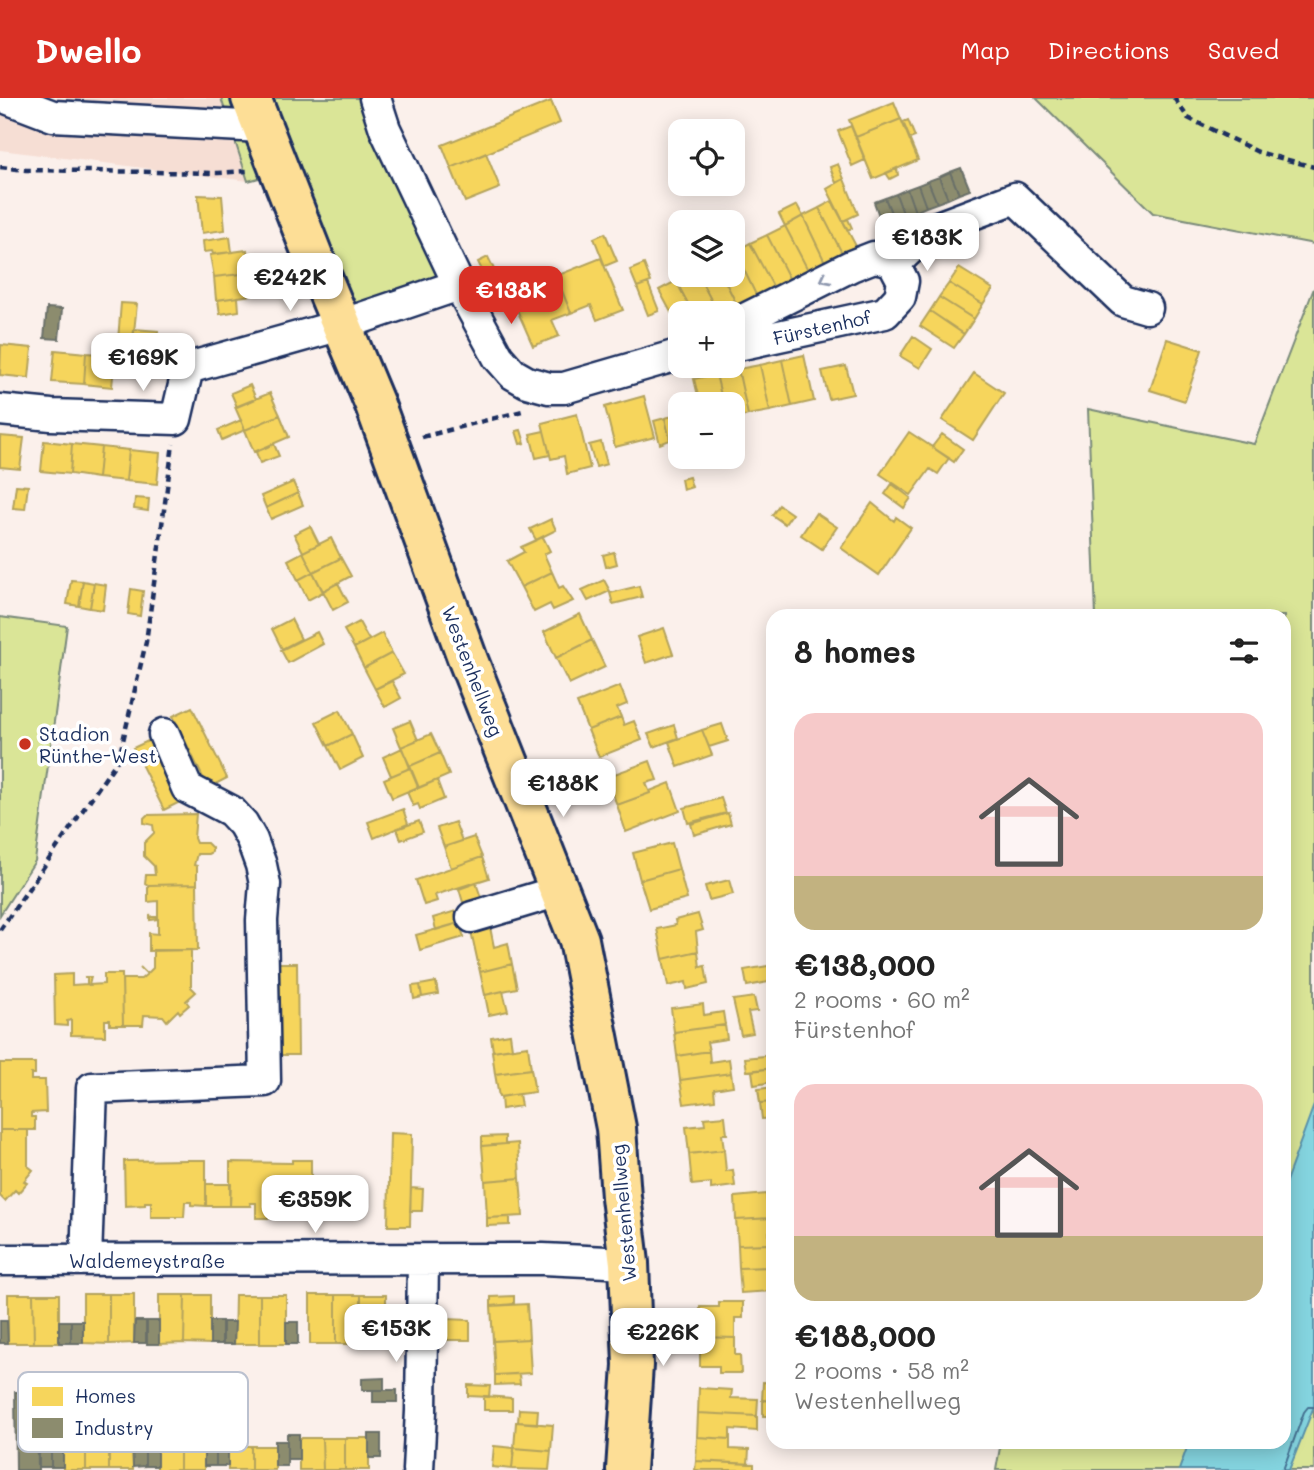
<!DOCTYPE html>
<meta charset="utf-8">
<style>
:root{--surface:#fff;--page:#f6f6f6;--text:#222;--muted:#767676;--accent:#d93025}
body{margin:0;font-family:Mali,sans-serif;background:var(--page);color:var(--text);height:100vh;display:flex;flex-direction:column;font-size:26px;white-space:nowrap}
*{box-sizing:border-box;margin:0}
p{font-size:23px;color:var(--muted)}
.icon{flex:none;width:38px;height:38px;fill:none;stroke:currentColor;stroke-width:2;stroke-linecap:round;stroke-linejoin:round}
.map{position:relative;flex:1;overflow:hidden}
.side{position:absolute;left:766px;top:511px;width:525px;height:840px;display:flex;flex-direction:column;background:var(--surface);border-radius:21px;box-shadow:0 4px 18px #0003}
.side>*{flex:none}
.buttons{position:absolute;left:668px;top:21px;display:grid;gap:14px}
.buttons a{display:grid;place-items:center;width:77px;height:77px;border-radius:14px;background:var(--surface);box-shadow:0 4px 18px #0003;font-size:35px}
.price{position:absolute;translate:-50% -60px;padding:0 16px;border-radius:14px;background:#fff;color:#222;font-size:23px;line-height:46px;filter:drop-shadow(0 2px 4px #0008)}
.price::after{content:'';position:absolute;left:50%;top:42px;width:21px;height:16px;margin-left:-10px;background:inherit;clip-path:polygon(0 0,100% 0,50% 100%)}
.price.active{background:var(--accent);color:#fff}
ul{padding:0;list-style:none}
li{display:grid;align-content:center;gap:14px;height:371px;padding:0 28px}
li span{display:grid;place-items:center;height:217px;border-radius:21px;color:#555}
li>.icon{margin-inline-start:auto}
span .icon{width:126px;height:126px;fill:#fffc;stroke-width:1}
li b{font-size:30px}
h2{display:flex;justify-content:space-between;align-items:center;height:84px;padding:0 28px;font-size:30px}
header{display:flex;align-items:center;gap:42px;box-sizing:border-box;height:98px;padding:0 35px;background:var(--accent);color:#fff}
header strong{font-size:33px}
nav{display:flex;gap:38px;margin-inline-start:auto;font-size:24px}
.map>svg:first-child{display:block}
</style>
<header>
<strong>Dwello</strong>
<nav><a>Map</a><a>Directions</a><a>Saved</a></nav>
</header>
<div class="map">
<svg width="1314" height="1372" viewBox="0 0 1314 1372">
<rect width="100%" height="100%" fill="#fbf0eb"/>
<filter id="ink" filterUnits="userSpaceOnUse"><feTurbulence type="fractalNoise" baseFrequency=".0143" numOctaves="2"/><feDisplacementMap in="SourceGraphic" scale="14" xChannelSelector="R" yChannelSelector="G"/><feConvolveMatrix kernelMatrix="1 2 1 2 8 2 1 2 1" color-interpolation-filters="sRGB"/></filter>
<g filter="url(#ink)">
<path fill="#f6ded4" d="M0,0h221l27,83 -248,-31z"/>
<path fill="#dae597" stroke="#7a8a7a" stroke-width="2" d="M221,0h170l2,16 46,173 -88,32 -52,-152 -51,14z
M1036,0h278v146l-161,-31z
M1314,190v1182h-318l5,-28h283v-826h-188l-8,-207 166,35z
M0,519l67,9 -32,235 -35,54z"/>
<path fill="#84d4df" stroke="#5a92ab" stroke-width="2" d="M1314,1007v301l-25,64h-110l10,-28h95l1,-258z"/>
<path fill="#f6d55c" stroke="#b4a35d" stroke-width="2" d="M551,3l9,22 -109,45 -9,-23z
M894,4l7,17 -45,18 -7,-17z
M901,21l17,41 -45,19 -17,-42z
M908,22l7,17 -5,2 -7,-17z
M851,28l14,34 -13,6 -14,-35z
M486,55l14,35 -35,14 -14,-34z
M838,66l6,15 -8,4 -6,-16z
M897,70l1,7 -8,4 -4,-6z
M844,81l14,35 -15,7 -16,-32z
M198,97l24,1 3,34 -23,3z
M832,103l24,45 -14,7 -23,-45z
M797,107l6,11 -18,10 -6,-12z
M819,110l23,45 -17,9 -22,-46z
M803,118l22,46 -17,8 -23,-44z
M848,121l4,9 -4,2 -5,-9z
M785,128l23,44 -18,10 -23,-45z
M605,135l12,28 -12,5 -11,-28z
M767,137l23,45 -16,8 -24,-45z
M230,139l2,15 -19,2 -1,-3 -8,1 -1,-11z
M750,145l24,45 -17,9 -22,-46z
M247,152l3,23 -36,4 -4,-22z
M735,153l22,46 -19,10 -16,-32h11z
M488,159l15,31 -10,5 -15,-31z
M601,160l22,52 -26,10 -6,-15 -20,8 -15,-37z
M644,166l7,18 -14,5 -7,-17z
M959,170l34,21 -10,15 -34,-21z
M250,175l3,22 -37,5 -2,-23z
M688,177h10l20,38h-25l-17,-32z
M698,177h24l16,32 -13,6h-7z
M556,178l15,37 -19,7 7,16 -26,10 -23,-52z
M676,183l17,32h-12v18l-22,-41z
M648,185l11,28 -11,4 -11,-28z
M949,185l34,21 -9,15 -35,-22z
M238,199l1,14 -19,3 -2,-14z
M939,199l35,22 -10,15 -34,-23z
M121,205l16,1 -4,37 -15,-1z
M930,213l34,23 -10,14 -34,-22z
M134,231l24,2 -1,12 -24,-2z
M913,238l19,13 -12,19 -20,-12z
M1167,241l35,11 -17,51 -35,-11z
M1,247l31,3 -3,30 -29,-3z
M55,252l31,3 -2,31 -32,-2z
M86,255l29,2 -3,32 -28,-3z
M804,257l10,46 -22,5 -10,-46z
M782,262l10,46 -22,5 -10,-46z
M760,267l10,46 -22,4 -10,-46z
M846,268l7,28 -24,5 -7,-28z
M738,271l10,46 -15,4v-15h-10l-7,-30z
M974,275l30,20 -31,47 -31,-20z
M716,276l7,30h-23l-6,-25z
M250,287l6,14 -19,8 -6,-14z
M270,295l10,22 -35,15 -10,-23z
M644,298l11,41 -40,10 -10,-40z
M577,316l13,54 -23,6 -3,-18 -13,3 -9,-36z
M681,316v23l-11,3 -5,-22z
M280,317l9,22 -35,15 -9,-22z
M665,320l5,22 -10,4 -6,-23z
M241,322l4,10 -23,10 -4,-10z
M521,332l4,13 -5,1 -4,-13z
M544,333l6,24 -14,3 -6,-24z
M909,334l40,26 -11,16 -8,-5 -19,26 -31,-21z
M942,336l21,15 -9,13 -22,-15z
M0,338l24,2 -4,31 -20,-2z
M44,343l28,3 -2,30 -29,-3z
M601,344l6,22 -11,3 -7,-22z
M72,346l29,3 -3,31 -28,-4z
M274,346l5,12 -19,7 -4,-11z
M101,349l28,3 -3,31 -28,-3z
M129,352l31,3 -3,31 -31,-3z
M689,379l3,10 -9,3 -2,-11z
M293,384l5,11 -32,15 -5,-12z
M892,386l19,14 -7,10 -19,-14z
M16,387l12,1 -3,23 -12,-1z
M298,395l5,12 -32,14 -5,-11z
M135,400l14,1 -1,12 -14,-2z
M872,405l22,18 2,-4 15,11 -32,47 -38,-27z
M779,407l13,9 -7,10 -13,-9z
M816,415l21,14 -15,22 -21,-14z
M551,421l5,11 -20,10 -6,-11z
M310,428l9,18 -16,8 -9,-18z
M543,439l7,14 -6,3 8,18 -31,15 -14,-26 17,-9 -3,-5z
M331,440l10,20 -28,14 -10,-20z
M303,454l10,20 -15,8 -10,-20z
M614,454l3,12 -11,3 -3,-12z
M341,460l10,18 -28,15 -10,-19z
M313,474l10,20 -15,8 -10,-20z
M552,474l7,16 4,-2 10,15 -20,9 -3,-6 -16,8 -13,-25z
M71,482l12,1 -4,25 -12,-2z
M604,482l6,11 -22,10 -6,-11z
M83,483l11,2 -4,25 -11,-2z
M94,485l12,2 -3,25 -13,-2z
M338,485l10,19 -15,8 -10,-19z
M639,488l3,11 -29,7 -3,-11z
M131,491l12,2 -3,25 -12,-2z
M580,516l12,26 -36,18 -12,-26z
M291,521l10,20 -19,10 -10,-20z
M359,524l10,18 -15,8 -10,-18z
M664,530l9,26 -27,9 -9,-26z
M317,534l6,12 -35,19 -7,-13z
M382,535l10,20 -28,15 -10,-20z
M592,542l13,27 -36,17 -13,-26z
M392,555l12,21 -29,15 -11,-21z
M392,583l9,17 -16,9 -10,-18z
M620,588l7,18 -10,4 4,9 -33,13 -11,-27z
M192,609l35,71 -19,10 -35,-72z
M340,612l12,24 -24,12 -12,-24z
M621,619l3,8 10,-4 8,19 -43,17 -11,-27z
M410,623l8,19 -17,7 -8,-19z
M722,626l6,17 -19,6 -7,-17z
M674,627l4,13 -24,9 -6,-13z
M702,632l10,25 -34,12 -9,-25z
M352,636l11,24 -23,12 -12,-24z
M431,636l9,19 -30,13 -9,-19z
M152,641l30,62 -18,9 -31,-62z
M402,650l8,20 -19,8 -8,-19z
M440,655l9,22 -30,13 -9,-22z
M650,663l7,19 -11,3 4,10 -33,12 -11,-28z
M410,670l8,19 -26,11 -8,-19z
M437,682l7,19 -24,10 -2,-5 -5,2 -6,-14z
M670,685l10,28 -54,21 -9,-27 33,-12v-2z
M721,700l5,15 -38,10 -4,-15z
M403,711l5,15 -34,14 -6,-16z
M728,715l3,11 -37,11 -3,-11z
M196,716l-2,24 2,5h11l5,5v4l-4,2h-11l-3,11 3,1v18l-49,1 -3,-2 1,-8h9l-1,-9 -10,-10v-13l10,-10 -1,-8 -9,-2v-5l3,-3z
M419,723l4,11 -22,8 -4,-11z
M455,724l7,19 -18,6 -7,-19z
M474,739l8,20 -31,11 -7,-21z
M672,745l7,26 -39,11 -7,-27z
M482,759l7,21 -54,17 2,6 -13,4 -8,-25z
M679,771l8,30 -38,10 -9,-29z
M729,782l4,14 -24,6 -4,-14z
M476,785l7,20 -18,6 -6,-20z
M197,786l1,66 -49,1v-18l9,1v-15l-8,1v-6l1,3h7v-16l-10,1v-17z
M456,813l3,12 -23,7 -3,-12z
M698,816l5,16 -7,2 2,19 -35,8 -6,-30 19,-4 -1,-5z
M459,825l5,14 -44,13 -4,-15z
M490,829l4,20 14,-4 4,21 -32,8 -9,-41z
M153,852h38v37l5,5 -10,9 3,4 -9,8 -2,-3 -11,11 -4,-5 -19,-1 -1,10h-20l-1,-46h19l6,-5 -7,-7 7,7 6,-6z
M698,853l2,16 5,-1 3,18 -21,5 -1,-7 -18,4 -5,-27z
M276,865h21l1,92h-21z
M512,866l5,24 -32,7 -5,-23z
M774,867v16l-27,5 -3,-16z
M72,876v11l15,-1v-6l-3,-1h7l-2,8 15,-1v-10h18l1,51h-13v-5h-5v16l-34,-1v-15l-4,1v5l-12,-1 -1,-50z
M436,884l2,12 -16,3 -2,-12z
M420,887l2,12 -8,2 -2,-13z
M503,893l5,20 -19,4 -4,-20z
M754,899l3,14 -9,1 5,21 -12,2 -8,-35z
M703,906l1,11 19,-3 2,13 -51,7 -3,-24z
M725,927l2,14 -20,3 2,9 -32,5 -3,-24z
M510,936l2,14 -19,3 -2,-14z
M528,948l3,23 -36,5 -3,-23z
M709,953l1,11 19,-3 2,14 -51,7 -3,-24z
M774,957v13l-27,3 -2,-13z
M0,965h35v11h-4v6h14l1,32 -15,1v4h4v13h-35z
M774,970v14l-20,3 -2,-14z
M531,971l4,23 -36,5 -4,-23z
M731,975l2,13 -19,3 1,11 -31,4 -4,-24z
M774,989v15l-14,1 -2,-14z
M519,996l2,12 -19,3 -1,-12z
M774,1004v16l-12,1 -2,-16z
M725,1018l2,18h-5l2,16 -35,4 -3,-27 19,-2 -1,-7z
M0,1032h28v36l5,4 -9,11 3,2 -9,10 -3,-3 -10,11 -5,-5z
M390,1035l22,1 -2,92h-22z
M505,1038v8l-23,2v-9z
M518,1045l2,35 -35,3 -3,-35z
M724,1052l2,21 7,-1 2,16 -24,3v-6l-19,2 -3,-31z
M187,1062h19v46l-15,-1v-3h-6l-1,15h-33v-15h-6v3l-20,1 -1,-45z
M292,1062h19v47h-14v-4h-6v15h-35v-15h-6l1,3h-21v-44l62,1z
M520,1080l3,38 -36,2 -2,-37z
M311,1081h23v24h-23z
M206,1086h25l-1,22h-24z
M411,1090l12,1 -1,22h-12z
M766,1096l1,11h7v13l-38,2 -1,-23z
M510,1119v8l-23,1v-8z
M774,1120v14h-5l1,12 -32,1 -2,-25z
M770,1146v9h4v14l-35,1 -1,-23z
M774,1169l-1,24 -32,2 -2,-25z
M8,1196h25l1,49h-26z
M33,1196h26v49h-25z
M83,1196h26v50l-26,-1z
M109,1196h25v49l-25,1z
M159,1197h26l-1,48 -25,1z
M185,1197h25v49l-26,-1z
M235,1197h25v49h-26z
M260,1197h26v49h-26z
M310,1197h26v49h-26z
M336,1197h25v49h-25z
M361,1197h25v50l-25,-1z
M514,1198v8l-23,2v-9z
M719,1204h24v16h-8v20l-35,-1v-30h19z
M527,1206l2,35 -36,2 -2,-35z
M445,1221l25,1v20h-26z
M700,1239l35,1v17h5l1,18h-22v-7h-19z
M529,1241l2,34 -36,2 -2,-34z
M519,1276l1,10 -25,1v-10z
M763,1284l11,1v18l-12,-1z
M468,1287l22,1 -1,11 -21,-1z
M699,1290l33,2 -1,8 27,1 -1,17 -59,-3z
M484,1298l28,2v12h-28z
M763,1302l11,1v15h-11z
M519,1311l19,1 -1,13 -19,-1z
M698,1315l59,3v15l-27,-2v10l-33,-2z
M516,1324l37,3 -2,26 -37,-3z
M697,1339l33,2v10l19,1 -1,14 -52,-3z
M299,1340h23l1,32h-24z
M322,1340h23v32h-22z
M345,1340h24v32h-24z
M86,1348v24h-23v-23z
M86,1348h23v24h-23z
M109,1348h24v24h-24z
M157,1348h23v24h-23z
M180,1348h24v24h-24z
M228,1348h23v24h-23z
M251,1348h24v24h-24z
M494,1348l20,2 -2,21 -20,-2z
M514,1350l37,3 -2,19 -37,-1z
M696,1363l58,3v6h-59z"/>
<path fill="#8c8c6e" stroke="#6a7069" stroke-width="2" d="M961,70l9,22 -11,4 -9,-22z
M950,74l9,22 -11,5 -9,-22z
M939,79l9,22 -11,4 -9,-22z
M928,83l9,22 -11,4 -8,-22z
M918,87l8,22 -11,5 -8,-23z
M907,91l8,23 -11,4 -8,-22z
M896,96l8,22 -10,4 -9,-22z
M885,100l9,22 -12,4 -8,-22z
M47,210l15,1 -3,30 -15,-1z
M0,1223h7l1,22h-8z
M59,1223h12v22h-12z
M71,1223h12v22h-12z
M135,1223h11v22h-12z
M147,1223h12v23h-12z
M210,1223h12v23h-12z
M223,1224h12l-1,22h-11z
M286,1224h12v22h-12z
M387,1224h11v23l-11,-1z
M384,1280v12h-22v-11z
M373,1292h24v12h-24z
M15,1294h22l1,78h-22z
M287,1336h12v25h-12z
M369,1336h12v24h-12z
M275,1343h12v25h-12z
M39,1344l12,1v24h-12z
M63,1344v25h-12v-24z
M132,1344h13v24l-12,1z
M145,1344h12v24h-12z
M204,1344h12v24h-12z
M216,1344h12v24h-12z"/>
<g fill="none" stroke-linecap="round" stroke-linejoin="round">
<path stroke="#457192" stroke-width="2" d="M1283,1372l21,-58 4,-5h6"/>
<defs>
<path id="minor" d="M6,0l47,18 209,11
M375,0l10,31 74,156 39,72 15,17 14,8 22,6h15l117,-34
M894,166l36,-34 85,-32 108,103 24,7
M733,227l118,-59 23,-9 15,3 5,4 9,17 -3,16 -15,16 -152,33
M0,312l51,5 125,4 12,-51 153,-43 118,-40
M472,819l87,-26
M0,1162l543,-1 86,4
M86,1162l6,-172 173,-7 -3,-161 3,-36 -4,-19 -9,-25 -9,-16 -12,-13 -44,-23 -23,-54
M418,1372l3,-59 2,-151"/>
<path id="major" d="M251,0l64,163 60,144 93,255 111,280 37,188 5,69 8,66 4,102 -7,105"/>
</defs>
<use href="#minor" stroke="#1b2f5e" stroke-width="35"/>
<use href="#major" stroke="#1b2f5e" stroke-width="44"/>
<path stroke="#1b2f5e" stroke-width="4.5" stroke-dasharray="7 5" stroke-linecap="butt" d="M1174,0l14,20 70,34 56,15
M0,69l26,3 192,3 29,-2
M422,339l100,-26
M0,832l119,-172 27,-116 27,-198"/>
<use href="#minor" stroke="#fff" stroke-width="30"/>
<use href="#major" stroke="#fdde96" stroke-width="38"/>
</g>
<defs><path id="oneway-chevron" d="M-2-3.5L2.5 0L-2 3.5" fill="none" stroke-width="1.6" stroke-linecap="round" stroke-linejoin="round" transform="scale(1.75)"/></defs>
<use stroke="#8d97ae" href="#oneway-chevron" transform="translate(825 181) rotate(153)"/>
</g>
<circle fill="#c8321e" stroke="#fff" stroke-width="2.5" cx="25" cy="646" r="7"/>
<g text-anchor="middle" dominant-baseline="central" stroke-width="7" stroke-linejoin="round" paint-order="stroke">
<g font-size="19" fill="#1b2f5e" stroke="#fff">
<text transform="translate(822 229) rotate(-13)">Fürstenhof</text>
<text transform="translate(473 573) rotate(69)">Westenhellweg</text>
<text transform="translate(623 1115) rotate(-95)">Westenhellweg</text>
<text x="147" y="1162">Waldemeystraße</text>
</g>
<g font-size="19" fill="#1b2f5e" stroke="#fff" text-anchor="start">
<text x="39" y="635">Stadion<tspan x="39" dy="22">Rünthe-West</tspan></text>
</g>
</g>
<rect x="18" y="1274" width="230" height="80" rx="10" fill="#fff" stroke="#bbc1cf" stroke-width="2"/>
<rect x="32" y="1289" width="31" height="19" fill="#f6d55c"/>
<rect x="32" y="1320" width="31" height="20" fill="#8c8c6e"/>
<g font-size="19" fill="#1b2f5e">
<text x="75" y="1305">Homes</text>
<text x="75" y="1337">Industry</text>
</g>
</svg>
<div class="buttons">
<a><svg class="icon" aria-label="locate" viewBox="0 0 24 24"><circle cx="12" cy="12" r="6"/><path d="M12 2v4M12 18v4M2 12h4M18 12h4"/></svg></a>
<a><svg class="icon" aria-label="layers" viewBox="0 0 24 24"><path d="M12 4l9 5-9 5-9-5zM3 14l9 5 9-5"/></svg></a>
<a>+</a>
<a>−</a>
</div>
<b class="price" style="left:927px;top:175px">€183K</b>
<b class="price" style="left:290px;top:215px">€242K</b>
<b class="price active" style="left:511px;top:228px">€138K</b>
<b class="price" style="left:143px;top:295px">€169K</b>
<b class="price" style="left:563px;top:721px">€188K</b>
<b class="price" style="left:315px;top:1137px">€359K</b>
<b class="price" style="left:396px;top:1266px">€153K</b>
<b class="price" style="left:663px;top:1270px">€226K</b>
<section class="side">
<h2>8 homes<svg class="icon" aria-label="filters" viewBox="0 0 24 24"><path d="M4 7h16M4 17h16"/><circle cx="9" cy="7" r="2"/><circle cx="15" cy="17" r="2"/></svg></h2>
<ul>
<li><span style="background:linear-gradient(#f6c9c9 75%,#c2b280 0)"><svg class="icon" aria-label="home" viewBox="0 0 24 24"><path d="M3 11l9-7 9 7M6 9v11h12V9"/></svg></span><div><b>€138,000</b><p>2 rooms · 60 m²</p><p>Fürstenhof</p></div></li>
<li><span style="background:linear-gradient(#f6c9c9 70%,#c2b280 0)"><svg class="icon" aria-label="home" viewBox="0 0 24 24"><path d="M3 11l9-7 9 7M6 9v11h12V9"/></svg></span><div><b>€188,000</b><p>2 rooms · 58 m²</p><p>Westenhellweg</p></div></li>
</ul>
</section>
</div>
